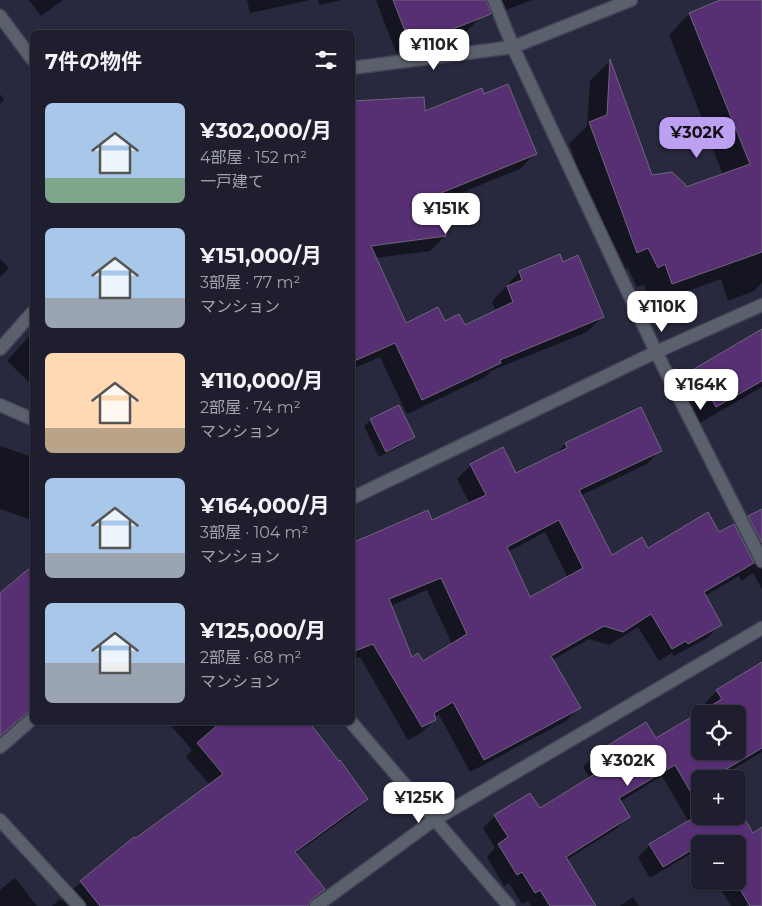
<!DOCTYPE html>
<html lang="ja">
<meta charset="utf-8">
<style>
:root{--surface:#1e1e2e;--page:#2b2b3a;--text:#f1f3f6;--muted:#a1a2aa;--line:#3c3c4a;--accent:#bca0f2}
body{margin:0;font-family:Montserrat,"Noto Sans JP",sans-serif;background:var(--page);color:var(--text);height:100vh;display:flex;flex-direction:column;font-size:19px;white-space:nowrap}
*{box-sizing:border-box;margin:0}
p{font-size:16px;color:var(--muted)}
.icon{flex:none;width:28px;height:28px;fill:none;stroke:currentColor;stroke-width:2;stroke-linecap:round;stroke-linejoin:round}
.map{position:relative;flex:1;overflow:hidden}
.details{position:absolute;left:30px;top:30px;width:325px;height:695px;display:flex;flex-direction:column;background:var(--surface);border-radius:8px;box-shadow:0 1px 4px #0004,0 0 0 1px var(--line)}
.details>*{flex:none}
.buttons{position:absolute;left:691px;top:705px;display:grid;gap:10px}
.buttons a{display:grid;place-items:center;width:55px;height:55px;border-radius:8px;background:var(--surface);box-shadow:0 1px 4px #0004,0 0 0 1px var(--line);font-size:25px}
.price{position:absolute;translate:-50% -42px;padding:0 11px;border-radius:10px;background:#fff;color:#222;font-size:16px;line-height:32px;filter:drop-shadow(0 1px 2px #0008)}
.price::after{content:'';position:absolute;left:50%;top:30px;width:15px;height:11px;margin-left:-8px;background:inherit;clip-path:polygon(0 0,100% 0,50% 100%)}
.price.on{background:var(--accent);color:#111}
ul{padding:0;list-style:none}
li{display:flex;align-items:center;gap:15px;height:125px;padding:0 15px}
li span{display:grid;place-items:center;flex:none;width:140px;height:100px;border-radius:8px;color:#555}
li>.icon{margin-inline-start:auto}
span .icon{width:60px;height:60px;fill:#fffc;stroke-width:1}
li b{font-size:21px}
h2{display:flex;justify-content:space-between;align-items:center;height:60px;padding:0 15px;font-size:21px}
.map>svg:first-child{display:block}
</style>
<div class="map">
<svg width="762" height="906" viewBox="0 0 762 906">
<rect width="100%" height="100%" fill="#28283e"/>
<path fill="#0007" fill-rule="evenodd" d="M29,0h34l-22,16z
M247,0h63l-60,13z
M318,0h24l-23,5z
M376,0h156l-41,16 -3,-6 -21,21 -40,15 -2,-4 -29,11z
M724,0h38v283l-8,8 -26,10 -7,-22 -70,25 -7,-20 -7,3 -9,-19 -12,5 -47,-129 18,-18 3,-45 20,-20 41,115 34,12 38,-13 -11,-28 1,-1 -44,-111 20,-21z
M0,94l4,6 -4,4z
M483,95l52,59 -15,15 -79,32 4,35 -15,15 -55,7 30,66 39,-1 20,3 32,-15 -4,-9 27,-30 40,-16 3,8 40,53 -15,15 -96,39 -6,6 -78,37 -27,-57 -28,12v-267l72,11z
M0,259l9,9 -9,9z
M762,331v56l-64,37 -21,-36 18,-18z
M32,333v52l-25,-24z
M640,409l20,42 -13,13 -67,32 31,61 125,-27 13,-13 13,-7v79l-9,-16 -12,8 -2,-5 -34,20 15,29 -13,13 -33,18 -2,-3 -13,8 -21,-34 -29,18 -20,-6 -37,21 27,48 -13,13 -96,51 -31,-57 -5,2 1,3 -14,13 -13,7 -48,-83 -8,2v-115l79,-22 39,-18 -13,-25 14,-14 45,9 39,-19 10,-11zM545,532l23,46 -38,21 -22,-47zM427,590l25,54 -30,18 -11,-4 -21,-52z
M371,420l42,17 -6,6 -28,14 -15,-31z
M0,446l32,11v63l-32,-11z
M32,567v118l-11,10 11,14v5l-12,12h-5l-5,2 -10,8v-141z
M762,664v88l-44,26 -18,1v37h38v-6l14,25 10,-6v77h-9l-2,-4 -6,4h-14l-15,-25h22v-37h-38v11l-3,-5 -47,28 -12,-21 12,-12 39,-23 -27,-46 -43,26 9,15 -12,12 -50,31 29,46h-64l-3,-5 -6,3 -13,-21 -5,3 -17,-29 8,-9 -12,-20 12,-12 44,-6 51,-31 -7,-12 12,-12 60,-15 53,-31 -3,-6 12,-12zM700,714h38v37h-38z
M168,722h117l82,77 -12,12 -60,43 28,35 -16,17h-255l8,-7 1,2 13,-13 60,-50 2,2 74,-55 -24,-28 6,-7z
M15,878l22,28h-37v-16z
M633,897l6,9h-19z"/>
<path fill="#573074" stroke="#71657d" fill-rule="evenodd" d="M393,0h93l5,14 -51,20 -2,-4 -29,11z
M720,0h42v252l-90,32 -7,-20 -7,4 -10,-20 -11,5 -48,-131 18,-7 3,-56 42,116 20,-3 13,12 1,3 64,-23 -61,-151z
M508,84l29,70 -96,39 5,43 -75,10 35,77 32,-16 7,14 14,-7 6,11 48,-23 -6,-16 15,-6 -3,-9 41,-17 3,8 15,-7 26,62 -104,43 1,3 -79,37 -27,-57 -43,19v-261l72,-4 1,14 57,-23 2,6z
M762,329v52l-46,26 -22,-38z
M399,405l16,32 -29,15 -16,-33z
M641,407l21,44 -83,39 33,65 30,-18 6,11 60,-36 11,20 15,-8 20,39 -50,29 18,33 -34,19 -2,-3 -14,8 -21,-35 -28,18 -19,-6 -53,30 30,52 -97,52 -31,-58 -19,11 2,7 -14,7 -49,-83 -21,8v-109l76,-33 4,10 54,-25 -16,-31 33,-17 13,26 51,-25 -2,-5zM559,520l24,48 -53,29 -23,-50zM441,578l26,56 -44,27 -5,-8 -6,4 -23,-58z
M762,509v34l-14,-27z
M32,566v145l-5,2 -27,23v-143z
M762,662v86l-44,26 2,5h-20v29l-25,-43 -56,33 11,19 -64,40 30,49h-46l-10,-16 -5,3 -13,-21 -5,3 -19,-31 10,-7 -14,-22 36,-22 10,15 63,-39 -9,-15 52,-32 10,16 66,-39 -6,-9zM700,714h38v37h-38z
M221,722h88l30,39 1,-1 28,39 -73,53 30,37 -14,11 -3,6h-208l-20,-25 54,-44 2,1 87,-64 -26,-31z
M738,808l15,25 9,-6v79h-12l-15,-25h3v-37h-25l-3,-5 -47,28 -14,-23 51,-30v2h38z"/>
<g fill="none" stroke-linecap="round" stroke-linejoin="round">
<defs>
<path id="minor" d="M0,16l32,43
M352,68l161,-21 118,-47
M762,305l-106,47 106,209
M0,349l32,-36
M0,405l32,14
M352,498l304,-146 -143,-305 -19,-47
M351,722l158,184
M0,747l32,-28
M0,820l79,86
M316,906l118,-86 328,-192"/>
</defs>
<use href="#minor" stroke="#444459" stroke-width="15"/>
<use href="#minor" stroke="#5b616c" stroke-width="12"/>
</g>
</svg>
<div class="buttons">
<a><svg class="icon" aria-label="locate" viewBox="0 0 24 24"><circle cx="12" cy="12" r="6"/><path d="M12 2v4M12 18v4M2 12h4M18 12h4"/></svg></a>
<a>+</a>
<a>−</a>
</div>
<b class="price" style="left:434px;top:71px">¥110K</b>
<b class="price on" style="left:697px;top:159px">¥302K</b>
<b class="price" style="left:446px;top:235px">¥151K</b>
<b class="price" style="left:662px;top:333px">¥110K</b>
<b class="price" style="left:701px;top:411px">¥164K</b>
<b class="price" style="left:628px;top:787px">¥302K</b>
<b class="price" style="left:419px;top:824px">¥125K</b>
<section class="details">
<h2>7件の物件<svg class="icon" aria-label="filters" viewBox="0 0 24 24"><path d="M4 7h16M4 17h16"/><circle cx="9" cy="7" r="2"/><circle cx="15" cy="17" r="2"/></svg></h2>
<ul>
<li><span style="background:linear-gradient(#a9c7e8 75%,#7fa58c 0)"><svg class="icon" aria-label="home" viewBox="0 0 24 24"><path d="M3 11l9-7 9 7M6 9v11h12V9"/></svg></span><div><b>¥302,000/月</b><p>4部屋 · 152 m²</p><p>一戸建て</p></div></li>
<li><span style="background:linear-gradient(#a9c7e8 70%,#9aa5b1 0)"><svg class="icon" aria-label="home" viewBox="0 0 24 24"><path d="M3 11l9-7 9 7M6 9v11h12V9"/></svg></span><div><b>¥151,000/月</b><p>3部屋 · 77 m²</p><p>マンション</p></div></li>
<li><span style="background:linear-gradient(#ffd9b3 75%,#b9a48a 0)"><svg class="icon" aria-label="home" viewBox="0 0 24 24"><path d="M3 11l9-7 9 7M6 9v11h12V9"/></svg></span><div><b>¥110,000/月</b><p>2部屋 · 74 m²</p><p>マンション</p></div></li>
<li><span style="background:linear-gradient(#a9c7e8 75%,#9aa5b1 0)"><svg class="icon" aria-label="home" viewBox="0 0 24 24"><path d="M3 11l9-7 9 7M6 9v11h12V9"/></svg></span><div><b>¥164,000/月</b><p>3部屋 · 104 m²</p><p>マンション</p></div></li>
<li><span style="background:linear-gradient(#a9c7e8 60%,#9aa5b1 0)"><svg class="icon" aria-label="home" viewBox="0 0 24 24"><path d="M3 11l9-7 9 7M6 9v11h12V9"/></svg></span><div><b>¥125,000/月</b><p>2部屋 · 68 m²</p><p>マンション</p></div></li>
</ul>
</section>
</div>
